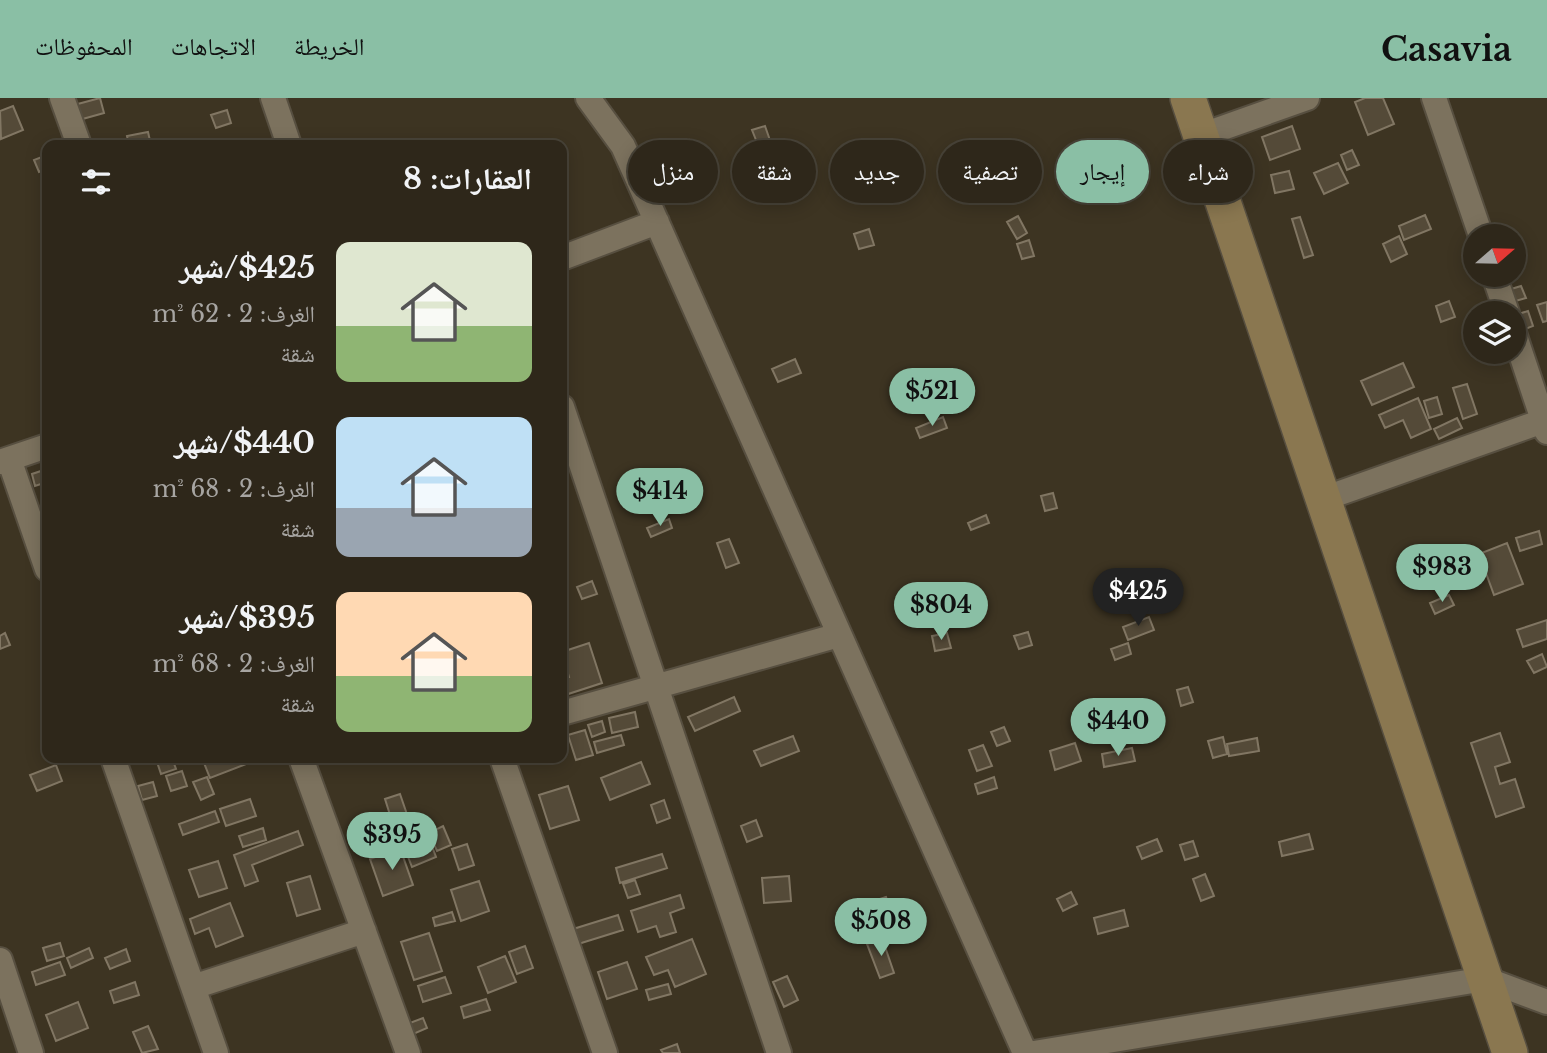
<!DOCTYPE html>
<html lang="ar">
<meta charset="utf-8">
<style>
:root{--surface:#2e271a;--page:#3a3327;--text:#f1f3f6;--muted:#a7a5a2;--line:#494439;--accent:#8abfa5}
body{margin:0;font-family:"Libre Baskerville","Noto Naskh Arabic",serif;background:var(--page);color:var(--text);direction:rtl;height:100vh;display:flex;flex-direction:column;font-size:26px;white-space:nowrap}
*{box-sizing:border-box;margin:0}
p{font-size:23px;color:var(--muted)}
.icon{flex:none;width:38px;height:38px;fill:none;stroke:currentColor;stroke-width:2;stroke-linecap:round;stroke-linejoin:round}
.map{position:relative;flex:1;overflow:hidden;direction:ltr}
.panel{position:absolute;left:42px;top:42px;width:525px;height:623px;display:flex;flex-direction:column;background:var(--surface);border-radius:14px;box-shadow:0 4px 18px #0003,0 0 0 2px var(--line);direction:rtl}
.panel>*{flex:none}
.guide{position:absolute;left:588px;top:42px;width:665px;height:63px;direction:rtl;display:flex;gap:14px}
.needle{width:46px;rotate:70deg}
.buttons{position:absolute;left:1463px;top:126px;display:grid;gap:14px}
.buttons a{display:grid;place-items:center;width:63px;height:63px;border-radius:50%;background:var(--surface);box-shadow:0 4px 18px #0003,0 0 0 2px var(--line);font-size:35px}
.price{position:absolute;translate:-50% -60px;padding:0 16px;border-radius:24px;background:var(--accent);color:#111;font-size:23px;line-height:46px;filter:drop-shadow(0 2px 4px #0008)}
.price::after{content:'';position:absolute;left:50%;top:42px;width:21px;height:16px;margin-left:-10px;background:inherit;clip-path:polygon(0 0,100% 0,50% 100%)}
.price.current{background:#222;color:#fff}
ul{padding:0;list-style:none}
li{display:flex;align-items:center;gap:21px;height:175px;padding:0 35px}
li span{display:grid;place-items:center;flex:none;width:196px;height:140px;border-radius:14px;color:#555}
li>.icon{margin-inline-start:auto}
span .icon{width:84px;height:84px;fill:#fffc;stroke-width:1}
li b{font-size:30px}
h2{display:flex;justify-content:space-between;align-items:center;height:84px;padding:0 35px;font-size:30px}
.chip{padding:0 24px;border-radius:32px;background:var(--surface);box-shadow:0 4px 18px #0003,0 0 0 2px var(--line);font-size:24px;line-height:63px}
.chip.current{background:var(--accent);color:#111}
header{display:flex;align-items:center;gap:42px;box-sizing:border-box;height:98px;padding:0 35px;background:var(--accent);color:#111}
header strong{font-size:33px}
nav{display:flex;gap:38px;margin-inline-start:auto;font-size:24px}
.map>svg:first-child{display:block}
</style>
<header>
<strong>Casavia</strong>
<nav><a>الخريطة</a><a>الاتجاهات</a><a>المحفوظات</a></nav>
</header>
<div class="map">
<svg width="1547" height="955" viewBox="0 0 1547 955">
<rect width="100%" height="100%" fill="#3d3422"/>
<path fill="#544a38" stroke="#817663" stroke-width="2" d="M100,0l4,15 -25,7 -5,-15z
M1365,0h18l11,26 -26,11 -13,-33z
M13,8l10,24 -22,9 -1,-28z
M227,12l4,13 -15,5 -5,-13z
M765,28l7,20 -12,4 -8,-20z
M1292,28l8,23 -30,11 -8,-23z
M148,34l3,13h-22l-2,-9z
M689,42l4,20 -26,5 -4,-20z
M1352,52l7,15 -12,5 -6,-15z
M47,57v14l-8,3 -5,-12z
M1338,65l10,20 -24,11 -10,-21z
M1289,73l5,18 -19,4 -4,-18z
M858,76l4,16 -15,4 -4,-16z
M1425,117l6,14 -27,11 -5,-14z
M1018,118l9,17 -10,6 -10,-17z
M1300,119l13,38 -9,3 -12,-39z
M869,131l5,16 -15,4 -5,-15z
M1399,138l8,18 -16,8 -8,-18z
M1029,142l5,16 -12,3 -5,-15z
M1521,188l5,12 -14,4 -4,-12z
M1449,203l6,16 -14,5 -5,-16z
M1547,204v19l-4,1 -6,-17z
M1528,213l5,15 -13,5 -5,-16z
M795,261l6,14 -23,9 -6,-13z
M1403,265l11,24 -42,18 -11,-24z
M1467,286l10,30 -14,5 -10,-31z
M1437,299l5,17 -13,4 -5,-17z
M1418,300l13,31 -20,9 -8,-18 -18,8 -6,-13z
M943,319l4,11 -27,10 -4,-10z
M1457,320l5,10 -23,11 -5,-10z
M47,371v13l-12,4 -3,-12z
M666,380l10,25 -11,5 -11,-25z
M1053,395l4,15 -12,3 -4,-15z
M986,417l3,8 -18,7 -3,-7z
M669,421l3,9 -21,9 -4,-9z
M1539,433l3,13 -22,7 -4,-13z
M729,441l10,24 -13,5 -9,-25z
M1507,445l16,41 -29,11 -15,-41z
M1149,475l5,13 -21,9 -6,-13z
M592,483l5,13 -15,5 -5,-12z
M1449,497l5,10 -19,9 -5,-11z
M1149,519l5,13 -26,10 -5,-13z
M1547,522v19l-24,8 -6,-17z
M1028,534l4,13 -13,4 -5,-13z
M5,535l5,12 -10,4v-13z
M947,535l4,15 -16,3 -3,-15z
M589,545l13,40 -40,13v-17l7,-2 -7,-25z
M1128,545l3,11 -16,6 -4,-11z
M1542,556l5,13 -13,6 -7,-12z
M1188,589l5,15 -12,4 -4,-16z
M734,599l6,14 -45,20 -7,-14z
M635,614l3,15 -26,6 -3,-15z
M602,623l3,11 -13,5 -4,-12z
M1004,629l6,14 -13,5 -6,-14z
M585,632l8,25 -17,5 -8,-25z
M1500,635l10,29 -15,5 5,17 15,-5 9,28 -28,10 -25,-74z
M621,637l3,10 -27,8 -3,-11z
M793,638l6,15 -38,15 -7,-15z
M1223,639l4,17 -14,4 -5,-17z
M1257,640l2,13 -30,5 -2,-12z
M1075,645l6,18 -26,9 -5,-19z
M983,647l9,21 -15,5 -8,-21z
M1132,650l3,13 -31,6 -2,-13z
M172,660l4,11 -15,5 -4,-12z
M202,660h14l1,2 5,-2h30l2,3 -44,17z
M641,664l9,22 -40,16 -9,-22z
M56,667l6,16 -25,10 -7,-16z
M182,673l5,15 -16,5 -5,-15z
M207,679l7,17 -13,6 -8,-18z
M994,679l3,11 -19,6 -3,-10z
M153,684l4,14 -15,4 -4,-14z
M568,688l11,34 -29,9 -11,-34z
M400,696l11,32 -16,5 -10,-32z
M250,701l6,17 -30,10 -6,-17z
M664,702l6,18 -13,5 -6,-18z
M215,713l4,11 -36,13 -4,-11z
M756,722l6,16 -15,6 -6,-16z
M443,728l8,19 -14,6 -8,-18z
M263,730l3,12 -23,7 -4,-11z
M298,733l5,14 -51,20 6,16 -13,5 -11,-31z
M427,735l9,24 -24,10 -9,-23z
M1309,736l4,15 -31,7 -3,-14z
M1157,741l5,12 -20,8 -5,-12z
M1193,743l5,15 -13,4 -5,-15z
M467,746l7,21 -15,5 -7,-21z
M400,750l13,37 -30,11 -13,-37z
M662,756l5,14 -47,15 -4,-15z
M218,763l9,27 -28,9 -10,-27z
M1205,776l9,22 -13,5 -8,-22z
M310,778l10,33 -23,7 -10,-33z
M789,778l2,25 -27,2 -2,-25z
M635,782l5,14 -12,4 -5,-14z
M479,783l10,30 -28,10 -10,-31z
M1071,794l6,12 -14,7 -6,-12z
M680,797l4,13 -14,5 6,19 -16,5 -4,-11 -18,6 -7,-21z
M886,799l10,27 -26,8 -9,-27z
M230,805l13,33 -27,11 -7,-19 -14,6 -5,-15z
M1124,812l4,16 -30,8 -4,-16z
M452,814l3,9 -20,5 -2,-8z
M618,817l5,15 -48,15 -5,-15z
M429,835l13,38 -28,9 -13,-38z
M882,840l12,35 -14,5 -13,-34z
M692,841l14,35 -31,13 -7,-17 -14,5 -8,-18z
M60,845l4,13 -17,5 -4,-13z
M525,848l8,22 -16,6 -8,-22z
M89,850l4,10 -22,10 -4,-10z
M126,851l4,12 -20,8 -5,-11z
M505,858l11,26 -28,11 -10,-26z
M60,864l5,13 -29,10 -4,-13z
M627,864l10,27 -30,10 -9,-27z
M787,878l11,24 -14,7 -11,-25z
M445,879l6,16 -28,9 -5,-16z
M135,884l4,13 -25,8 -4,-12z
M668,886l3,10 -22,6 -3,-10z
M486,901l4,11 -26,8 -3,-11z
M78,904l10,26 -32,13 -10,-26z
M423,920l4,10 -16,7 -4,-11z
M148,928l10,23 -16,4 -9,-21z
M677,946l3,9h-17l-2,-3z"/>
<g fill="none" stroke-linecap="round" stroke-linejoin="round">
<defs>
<path id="street" d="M62,0l17,47
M273,0l16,47
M588,0l35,48 402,907
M1434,0l47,138
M1200,38l107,-38
M562,160l95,-36
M1494,177l13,38
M1514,235l33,99
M562,309l217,646
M9,361l38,110
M0,364l47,-16
M1323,401l220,-78
M562,615l277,-78
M113,660l103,295
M301,660l107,295
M502,660l103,295
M0,862l31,93
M193,889l171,-56
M1034,955l451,-74 62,23"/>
<path id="secondary" d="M1188,0l322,955"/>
</defs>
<use href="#street" stroke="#574f40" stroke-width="28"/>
<use href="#secondary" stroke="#574f40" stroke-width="38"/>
<use href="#street" stroke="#7c725e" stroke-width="24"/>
<use href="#secondary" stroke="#8a7750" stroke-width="35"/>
</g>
</svg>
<div class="buttons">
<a><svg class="needle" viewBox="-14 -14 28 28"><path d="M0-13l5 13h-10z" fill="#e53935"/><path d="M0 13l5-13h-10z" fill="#a7a5a2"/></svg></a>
<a><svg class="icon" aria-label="layers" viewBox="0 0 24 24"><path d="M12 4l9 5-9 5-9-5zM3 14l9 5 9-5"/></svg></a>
</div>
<b class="price" style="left:932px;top:330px">$521</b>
<b class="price" style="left:660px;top:430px">$414</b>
<b class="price" style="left:1442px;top:506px">$983</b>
<b class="price current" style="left:1138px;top:530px">$425</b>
<b class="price" style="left:941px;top:544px">$804</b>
<b class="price" style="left:1118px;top:660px">$440</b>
<b class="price" style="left:392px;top:774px">$395</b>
<b class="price" style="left:881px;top:860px">$508</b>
<div class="guide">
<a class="chip">شراء</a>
<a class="chip current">إيجار</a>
<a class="chip">تصفية</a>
<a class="chip">جديد</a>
<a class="chip">شقة</a>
<a class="chip">منزل</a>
</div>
<section class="panel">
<h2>العقارات: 8<svg class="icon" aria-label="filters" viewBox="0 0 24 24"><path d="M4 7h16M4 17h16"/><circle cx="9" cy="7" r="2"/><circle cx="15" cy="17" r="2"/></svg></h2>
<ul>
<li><span style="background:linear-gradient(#dfe7d0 60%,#8fb573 0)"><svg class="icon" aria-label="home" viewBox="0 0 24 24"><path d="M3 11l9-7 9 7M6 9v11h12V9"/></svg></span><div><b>$425/شهر</b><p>الغرف: 2 · 62 m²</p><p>شقة</p></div></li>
<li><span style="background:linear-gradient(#bfe0f5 65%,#9aa5b1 0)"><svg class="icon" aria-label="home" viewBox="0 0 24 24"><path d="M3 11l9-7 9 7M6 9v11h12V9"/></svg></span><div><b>$440/شهر</b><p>الغرف: 2 · 68 m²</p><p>شقة</p></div></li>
<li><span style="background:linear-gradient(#ffd9b3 60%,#8fb573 0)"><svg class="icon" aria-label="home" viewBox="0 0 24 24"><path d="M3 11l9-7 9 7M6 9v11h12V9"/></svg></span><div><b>$395/شهر</b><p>الغرف: 2 · 68 m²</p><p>شقة</p></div></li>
</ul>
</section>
</div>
